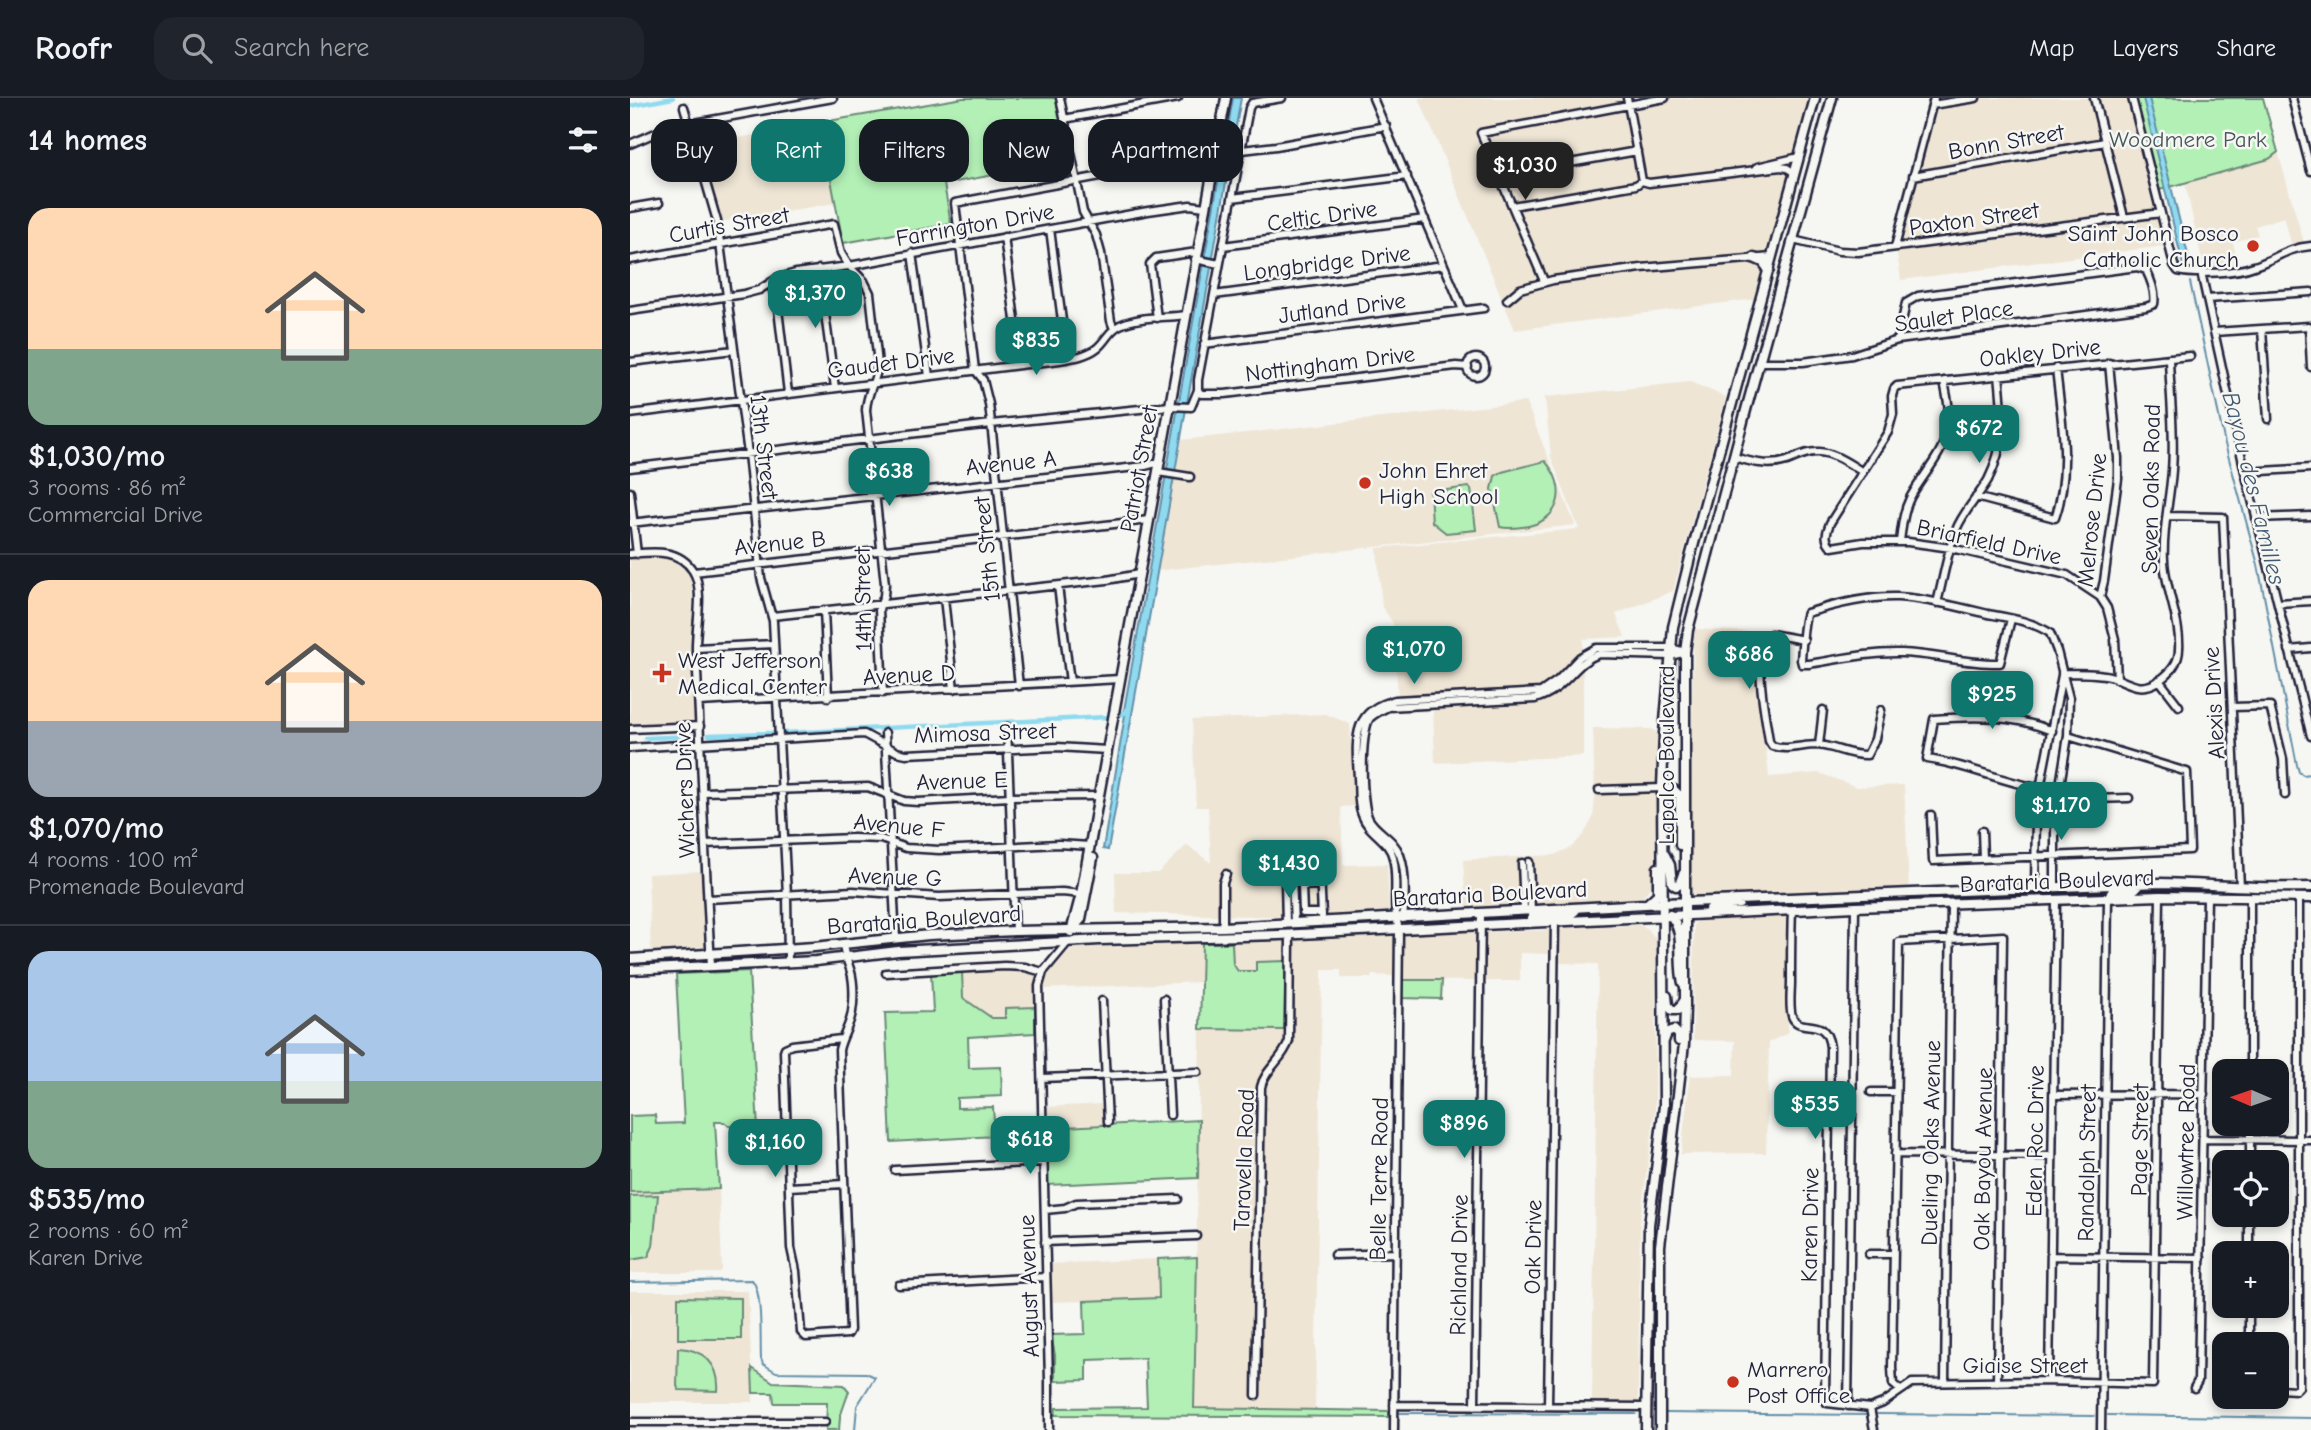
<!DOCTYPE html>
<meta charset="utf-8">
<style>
:root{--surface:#171b24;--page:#20242c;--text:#f1f3f6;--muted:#9ea1a6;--line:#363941;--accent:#0f766e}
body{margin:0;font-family:"Comic Neue",sans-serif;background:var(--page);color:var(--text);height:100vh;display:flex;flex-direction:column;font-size:26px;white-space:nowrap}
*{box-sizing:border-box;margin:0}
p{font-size:23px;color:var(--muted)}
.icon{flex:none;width:38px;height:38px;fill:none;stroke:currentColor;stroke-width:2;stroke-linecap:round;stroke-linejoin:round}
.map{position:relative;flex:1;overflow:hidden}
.details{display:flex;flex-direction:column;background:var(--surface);width:630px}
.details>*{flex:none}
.top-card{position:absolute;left:21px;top:21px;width:665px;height:63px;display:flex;gap:14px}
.needle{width:46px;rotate:272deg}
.controls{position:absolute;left:1582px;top:961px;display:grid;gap:14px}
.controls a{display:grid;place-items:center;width:77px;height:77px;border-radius:14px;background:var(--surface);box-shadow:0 4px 10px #0003;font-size:35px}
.price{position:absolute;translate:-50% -60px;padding:0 16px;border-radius:14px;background:var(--accent);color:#fff;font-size:23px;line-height:46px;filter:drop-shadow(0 2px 4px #0008)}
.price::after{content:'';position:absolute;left:50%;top:42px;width:21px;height:16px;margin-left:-10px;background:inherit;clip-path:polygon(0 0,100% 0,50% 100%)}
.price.on{background:#222;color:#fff}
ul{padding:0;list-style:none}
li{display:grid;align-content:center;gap:14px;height:371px;padding:0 28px}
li+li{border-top:2px solid var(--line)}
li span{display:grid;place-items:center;height:217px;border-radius:21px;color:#555}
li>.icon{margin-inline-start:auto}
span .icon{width:126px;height:126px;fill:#fffc;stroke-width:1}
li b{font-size:30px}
h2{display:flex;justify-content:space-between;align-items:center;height:84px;padding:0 28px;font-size:30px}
.chip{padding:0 24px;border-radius:21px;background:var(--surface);box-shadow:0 4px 10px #0003;font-size:24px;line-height:63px}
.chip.on{background:var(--accent);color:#fff}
header{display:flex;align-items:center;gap:42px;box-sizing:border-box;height:98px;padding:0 35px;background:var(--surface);border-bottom:2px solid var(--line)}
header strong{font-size:33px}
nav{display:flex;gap:38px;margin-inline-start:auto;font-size:24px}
.search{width:490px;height:63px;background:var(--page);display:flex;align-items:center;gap:18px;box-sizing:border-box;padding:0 24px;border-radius:21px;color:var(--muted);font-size:26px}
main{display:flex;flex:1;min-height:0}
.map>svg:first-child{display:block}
</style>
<header>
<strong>Roofr</strong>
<div class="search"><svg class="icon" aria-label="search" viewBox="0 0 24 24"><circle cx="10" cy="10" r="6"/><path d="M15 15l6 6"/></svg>Search here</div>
<nav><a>Map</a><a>Layers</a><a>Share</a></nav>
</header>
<main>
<section class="details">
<h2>14 homes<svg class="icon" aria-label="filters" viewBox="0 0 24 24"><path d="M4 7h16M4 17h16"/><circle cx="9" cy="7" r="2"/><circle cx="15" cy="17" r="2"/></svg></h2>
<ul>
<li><span style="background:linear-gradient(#ffd9b3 65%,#7fa58c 0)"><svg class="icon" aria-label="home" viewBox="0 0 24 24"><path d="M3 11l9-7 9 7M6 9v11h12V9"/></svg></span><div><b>$1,030/mo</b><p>3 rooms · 86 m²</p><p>Commercial Drive</p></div></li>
<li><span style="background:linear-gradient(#ffd9b3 65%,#9aa5b1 0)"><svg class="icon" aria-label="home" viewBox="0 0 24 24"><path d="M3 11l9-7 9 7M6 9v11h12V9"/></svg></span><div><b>$1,070/mo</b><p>4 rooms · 100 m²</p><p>Promenade Boulevard</p></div></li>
<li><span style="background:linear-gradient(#a9c7e8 60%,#7fa58c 0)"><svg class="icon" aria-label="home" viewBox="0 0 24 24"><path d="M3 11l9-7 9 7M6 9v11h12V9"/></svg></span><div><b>$535/mo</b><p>2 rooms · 60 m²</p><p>Karen Drive</p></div></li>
</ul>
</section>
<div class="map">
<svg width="1681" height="1332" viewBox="0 0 1681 1332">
<rect width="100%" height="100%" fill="#f6f6f2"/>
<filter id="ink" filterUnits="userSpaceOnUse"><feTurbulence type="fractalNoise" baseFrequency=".0143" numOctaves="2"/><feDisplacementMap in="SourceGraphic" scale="14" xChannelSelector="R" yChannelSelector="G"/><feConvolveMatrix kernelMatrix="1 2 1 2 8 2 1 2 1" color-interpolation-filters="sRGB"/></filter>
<g filter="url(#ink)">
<path fill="#eee5d5" d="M789,0h389l-53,201 -240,31z
M1309,0h189l36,148 -263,34 -4,-27z
M181,26l2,6 10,7 13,66 -115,19 -23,-76z
M1648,54l26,91 -12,3 -8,-29 -29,9 3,9 -25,7 5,24 -34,3 -19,-86 84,-24z
M1060,284l36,15 -53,194 -57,23 9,23 -42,2v117l-148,7 -2,-52 -34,1 -6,-89 -11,-16 -5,-59 202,-19 -28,-72 -6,-60z
M896,304l49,123 -421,46 28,-131z
M28,458l16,2 12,9 6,12 3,142 -2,3 -63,3v-169z
M1064,531l59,3 16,145 50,-4 38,14 47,-2 5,104 -205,7h-8l-5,-4 -2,-9z
M696,616l24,10 4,82 -13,1 2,58 44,-1 2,49 -91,4 -182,-4 -1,-40h43l29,-28 24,18 -3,-56h-12l-4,-87z
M963,630l59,1 5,4 -2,143 -4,10 -9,12 -176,11 -3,-49 91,-5 18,-8 12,-13 9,-16 2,-20z
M72,773l2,78 -53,4 -3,-79z
M1158,817v118l-19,9 -3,111 -85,1 9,-78 44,-1 1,-34 -42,-1 1,-116 10,-6z
M1010,827l7,3 9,11 -1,172 -15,111 -2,181 -46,1 6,-440 -39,-1 1,-33 5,-3z
M920,832v24l-30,-1v28h-35v-49z
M844,833h2l-1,50 -73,-1v-44l2,-2z
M764,837l2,2 -1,39 -23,-1 -1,3h-30v-8h-19l-7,440 -121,-2 6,-379 93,1 1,-87 3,-4z
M653,842l3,3v18l-30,1v9h-18l-5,-6 -1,-22z
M572,845l-1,39 -159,7 3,-12 27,-29z
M364,871h28l13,3v35l-29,1v10h-14l-29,-20 -1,-26z
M474,1006l1,21 -59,3v-21z
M89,1091l3,81 -3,3h-89v-81z
M528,1161l1,39 -109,4 -1,-38z
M0,1193h118l5,111h-123z"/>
<path fill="#b3f0b6" stroke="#6a8978" stroke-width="2" d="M333,0h97l5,30 -27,5 6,33 -100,18 7,40 -108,19 -20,-106 -10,-7 -2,-6z
M1502,0h131l15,54 -9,7 -113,32z
M915,363c24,27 16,61 -22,66 -8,1 -15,2 -23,0l-8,-38 3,-13 7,-4z
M839,389l2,2 5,41 -30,3 -14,-11 -2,-30z
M572,845h30l1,21 5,7h18v-9l30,-1 -2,69 -84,-1z
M119,873l9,158 -29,-3 -5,-4h-9l4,67 -89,3v-76l25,-1 1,9 28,-1 -8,-149z
M332,874l1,26 29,20h13v-10l30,-1v26l-67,4 1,31 32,-1 1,29 -45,2v10l36,-1 2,29 -104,6 -6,-129 48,-1 -2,-39z
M772,882h40l-1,19 -39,-1z
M569,1022l-1,58 -151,7 -1,-57z
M28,1097l-5,51 -5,11 -18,3v-64z
M567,1159l-3,151 195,3v6l-334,-2 1,-7 91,-1 -2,-49 -58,2v20l-32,1v-26l-4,-20 34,-1 -1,-33 75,-3 -1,-39z
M48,1199l63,1v41h-63z
M48,1250c25,1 42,16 40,43l-39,-1 -2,-4z
M122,1270l21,14 71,3 5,6 -9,26 -1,13h-13l1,-27h-53l-1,-10h-20z"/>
<path fill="#90daf0" stroke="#6490a8" stroke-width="2" d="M603,0h8l-133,752 -5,-1 22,-134 -1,-5z
M1513,0h6l41,165 -7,2z"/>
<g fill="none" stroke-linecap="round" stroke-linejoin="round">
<path stroke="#6490a8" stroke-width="2" d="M1560,184l35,162 33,121 39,200 2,7 4,3 8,-1
M0,1184l122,-2c11,12 8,61 9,79l2,5 13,8 90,1 9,4 -18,29 -2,24
M770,1315l236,1
M1035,1315l203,2
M1247,1316l217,2
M1478,1317l203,3"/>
<path stroke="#90daf0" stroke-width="4.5" d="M0,8l43,-8
M155,635l322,-16 16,-3 5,-4
M79,637l63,-2
M15,640l47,-2"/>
<defs>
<path id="minor" d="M430,0l23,114 13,23 5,18 10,68 3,8
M743,0l90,212
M997,0l15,83
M1464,0l30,119
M1502,0l42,167 4,6c19,4 58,2 76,-5 22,-7 32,-18 57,-20
M1662,0l19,73
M1302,7l44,-7
M54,9l33,114 31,233 13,124 12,43 14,274 1,67
M434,21l114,-21
M0,46l30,-13 29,-7 144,-26
M612,52l34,-4 110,-20
M1127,69l42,-10
M868,72l26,-6 18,4 95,-17
M1283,78l192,-34
M602,100l175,-22
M882,108l124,-21 6,-4 7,2 132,-16 6,1 8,5
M0,110l29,-5
M420,131l17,130
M374,139l17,128
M1163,142l46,11 19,1 303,-39
M593,148l202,-27
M1265,149l39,-149
M282,155l17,123
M565,161l24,5
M0,162l204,-36 7,29 8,13 15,15 6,12 8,71c-1,16 -11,27 -12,46l19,174 -1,12 -5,13 4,84
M189,171l16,119
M1571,174l44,200 66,264
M914,183l-63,-148 184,-35
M141,184l7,27 10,84
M584,197l230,-30
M1577,201l104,-7
M877,202l13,-11 33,-9 88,-12 131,-11
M0,213l114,-17 15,-4 19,-12 18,-5 53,-7 299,-55 42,-6 15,2
M527,220l-7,-54 6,-6 41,-6
M1632,231l6,90
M1584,234l95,-6 2,41
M574,246l280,-36
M837 269a9 9 0 1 1 18 0a9 9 0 1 1-18 0Z
M0,264l104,-12
M1129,264h44l49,-7 46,-15 248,-33 8,-3c2,-11 -3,-24 -8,-34l-9,-3 -219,29 -12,7 -8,37
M568,292l3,4h24l231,-28 12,1
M0,316l430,-54c12,-2 27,-4 37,-12 9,-7 12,-18 23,-23 19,-9 45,-7 66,-10
M1104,359c17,5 35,10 53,4 11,-4 20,-10 32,-9 16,1 30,12 44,20
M0,370l361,-44 179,-18 21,1 7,-17v-10l51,-272 3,-5 30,-5
M528,374l32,5
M1615,374l66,-4
M0,394l7,62
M1346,399l79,21c17,-48 6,-100 1,-150
M1538,418l55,1 17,370
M1626,420l55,-2
M0,425l515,-57 15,-4
M1270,443c2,-14 3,-29 10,-43 14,-26 38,-47 39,-79 1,-12 -3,-26 -5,-38
M0,456c23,-2 49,-6 63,17 12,19 2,57 3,79 5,105 9,210 15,315
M64,474l455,-52
M428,488l12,96
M1470,499l4,-16 14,-102v-21l-9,-95
M314,500l10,91
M1307,505c6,-23 10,-50 19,-73 7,-18 22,-33 32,-50 18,-35 15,-68 11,-105
M1648,505l33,-2
M194,512l4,87
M142,518l335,-36 32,-6
M1381,521l-11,44c-34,1 -65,-9 -98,-10 -31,-1 -62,6 -93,11h-7l-1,-4c1,-11 2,-40 6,-47 29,-9 60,-17 91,-16 30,2 61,10 90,17 22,4 43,7 62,19l7,18 12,47 -1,38 -13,80v72
M1174,542l-33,-6c-21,17 -5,82 -2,107l3,5c15,5 30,-1 45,-1 17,1 33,11 50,10l8,-16 6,-29
M66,550l78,-4
M1659,552l22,-2
M1432,575c17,1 38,-1 54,5 16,7 27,14 44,2 10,-7 19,-18 19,-31 2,-28 -14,-60 -15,-89 -2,-30 6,-60 8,-90 3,-37 -2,-75 -3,-112
M1487,581l-2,-40 -8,-31 -7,-11 -33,-22 -116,-27 -43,-6h-45l-31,5c-9,-8 -5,-15 -2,-24l58,-91 5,-18 -1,-18 2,-7 3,-3 293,-30
M1529,582l20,26
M389,588l-30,-282 -6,-24 -8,-10 -20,-167 259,-48
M69,604l421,-23
M1602,609l38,-1 13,53 2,36
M377,629l8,204
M0,631l70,-3
M255,635l11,206
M1189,647l4,-35
M0,650l234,-14 33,18 9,2 151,-7 50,3
M1409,690c-38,-6 -73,-24 -112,-29l7,-40c40,-3 81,-4 118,12
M969,692l63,-2
M73,694l165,-5 36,14 14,1 92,-5 89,-1
M1427,702l72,-2
M1301,717l2,46 257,-11 -3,-78 -119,-36
M1352,733l1,28
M75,746l148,-6 28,1 25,9 33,2 120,-6 31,2
M899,764l2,48
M892,765l2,47
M690,773l2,45
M657,776l5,5 2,44
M690,787l-18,1 1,27h19
M1405,791l1,-80 26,-134
M78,801l145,-8 86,6 123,-5 19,2
M1162,812c-1,24 -1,48 -1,72 0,11 -2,24 1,34 7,19 34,-3 38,31l-5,350 2,6 43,5 13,-5 29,-20 137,-2 104,3 7,-488
M773,821c2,-19 4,-46 -3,-64 -7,-18 -23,-22 -31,-36 -8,-15 -9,-87 1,-101 5,-5 12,-8 18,-11l147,-8c32,-9 37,-36 64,-45l71,2 13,-3
M656,826l-1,-43 2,-7
M593,829v-44l3,-9
M256,875l118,-7 21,1 18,5
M534,901l6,116
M472,903l6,121
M211,941l-49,6 -7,3 -1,3 7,197 5,23 5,61 5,5 42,-3 2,-4 -11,-280c3,-14 11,-24 13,-38 2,-12 2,-29 -1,-40 -3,-10 -7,-17 -8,-28
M1620,973v-173
M412,980l156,-6
M1241,994h25
M1423,997l151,-1
M1573,1041l108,1
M1265,1056l157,2
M1620,1064v-38
M265,1072l148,-8
M159,1089l55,-3
M415,1112l20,-2 11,-5 102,-4
M415,1144l151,-6
M1619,1155v-39
M1239,1156h25
M704,1157l62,-2
M1421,1158l150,2
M269,1187l147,-8
M1619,1246v-38
M1419,1283l7,-481
M1315,1284l6,-478
M1564,1290l4,-7 9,-485
M1647,1291l19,1 3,-3v-488
M1270,1292l-7,-6 -1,-16 7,-426 104,-6 -6,446
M626,1297l5,-308c4,-18 22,-27 28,-46l1,-107
M764,1307l253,2
M845,1308l6,-492
M918,1308l7,-484
M1218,1308l7,-499
M1240,1310l4,22
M0,1324h195
M419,1332v-49l-10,-395 4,-14 25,-30
M764,1332l5,-501c-8,-23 0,-48 -6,-71 -4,-19 -24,-24 -31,-43 -5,-11 -3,-25 -4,-37 -2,-37 -7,-68 37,-78l146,-8 17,-12 22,-23 16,-9h75l14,4
M1471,1332l7,-532"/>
<path id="major" d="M1124,160l9,4 6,8
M1032,690l12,2 6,6v49
M1035,757l5,10 2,18 4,3 3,-1 4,-11
M1478,800l4,-6 23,-3 2,-2
M1018,805l10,-9v-26
M1079,816v-4l3,-3 27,-3
M1040,817c16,17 7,46 13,68
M900,825l3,-7 38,-2 4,-3
M443,830l8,-9 12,-61
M441,834l10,-38 145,-796
M0,861l184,-12 115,-12 86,-4 208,-4 441,-24 496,-20c50,1 100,6 151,4
M0,872l186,-9 82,-10 202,-11 179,-5 576,-28 305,-11 151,2
M1037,898l1,9 4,5h6l6,-9
M1034,943l3,-8 7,-3 5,5v6
M1016,1332l3,-205 15,-119 -2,-318 2,-55 9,-106 17,-69 125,-460
M1030,1332v-184l24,-202 1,-38v-354l3,-22 58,-220 86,-312"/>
</defs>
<use href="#minor" stroke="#22223b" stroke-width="11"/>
<use href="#major" stroke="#22223b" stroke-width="13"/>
<use href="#minor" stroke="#f6f6f2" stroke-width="6"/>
<use href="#major" stroke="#f6f6f2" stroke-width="8"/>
</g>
</g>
<g fill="#c8321e" stroke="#f6f6f2" stroke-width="2.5">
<circle cx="1623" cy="148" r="7"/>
<circle cx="735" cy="385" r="7"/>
<path d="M28.5 564.5h7v7h7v7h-7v7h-7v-7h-7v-7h7z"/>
<circle cx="1103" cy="1284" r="7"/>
</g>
<g text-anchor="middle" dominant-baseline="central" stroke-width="5" stroke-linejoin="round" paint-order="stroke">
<g font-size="23" fill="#46565a" stroke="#f6f6f2">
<text x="1558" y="41">Woodmere Park</text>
</g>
<g font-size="23" fill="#22223b" stroke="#f6f6f2">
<text transform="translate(1376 44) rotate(-10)">Bonn Street</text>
<text transform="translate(692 118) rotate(-8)">Celtic Drive</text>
<text transform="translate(1344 121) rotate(-8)">Paxton Street</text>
<text transform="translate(99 127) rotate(-10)">Curtis Street</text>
<text transform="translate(345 127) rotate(-10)">Farrington Drive</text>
<text transform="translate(697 165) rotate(-7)">Longbridge Drive</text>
<text transform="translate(712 210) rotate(-7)">Jutland Drive</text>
<text transform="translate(1324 218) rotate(-8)">Saulet Place</text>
<text transform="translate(1410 255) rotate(-6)">Oakley Drive</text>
<text transform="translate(261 265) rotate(-7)">Gaudet Drive</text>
<text transform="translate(700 266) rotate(-7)">Nottingham Drive</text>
<text transform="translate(134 349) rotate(83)">13th Street</text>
<text transform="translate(381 365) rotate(-6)">Avenue A</text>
<text transform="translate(509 371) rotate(-80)">Patriot Street</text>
<text transform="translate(1521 391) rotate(-89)">Seven Oaks Road</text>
<text transform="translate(1462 422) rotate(-84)">Melrose Drive</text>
<text transform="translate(1359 444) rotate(12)">Briarfield Drive</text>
<text transform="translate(150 445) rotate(-6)">Avenue B</text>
<text transform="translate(357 451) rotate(-96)">15th Street</text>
<text transform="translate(233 501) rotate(-91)">14th Street</text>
<text transform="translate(279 577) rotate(-3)">Avenue D</text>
<text transform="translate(1584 605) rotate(-93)">Alexis Drive</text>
<text transform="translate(355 635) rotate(-2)">Mimosa Street</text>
<text transform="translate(1036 657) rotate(-90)">Lapalco Boulevard</text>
<text transform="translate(332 683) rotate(-2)">Avenue E</text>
<text transform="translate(55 692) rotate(-92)">Wichers Drive</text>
<text transform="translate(269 728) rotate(6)">Avenue F</text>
<text transform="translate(265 779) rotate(2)">Avenue G</text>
<text transform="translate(1427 783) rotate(-2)">Barataria Boulevard</text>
<text transform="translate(860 796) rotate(-3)">Barataria Boulevard</text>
<text transform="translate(294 822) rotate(-4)">Barataria Boulevard</text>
<text transform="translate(1510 1042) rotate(-89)">Page Street</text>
<text transform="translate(1405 1043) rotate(-89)">Eden Roc Drive</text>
<text transform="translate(1556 1044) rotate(-89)">Willowtree Road</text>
<text transform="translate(1301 1045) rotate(-89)">Dueling Oaks Avenue</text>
<text transform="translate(1353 1061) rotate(-89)">Oak Bayou Avenue</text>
<text transform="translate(614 1062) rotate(-88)">Taravella Road</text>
<text transform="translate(1457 1065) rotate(-89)">Randolph Street</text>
<text transform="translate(749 1081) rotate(-89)">Belle Terre Road</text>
<text transform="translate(1180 1127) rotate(-89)">Karen Drive</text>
<text transform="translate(903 1149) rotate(-89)">Oak Drive</text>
<text transform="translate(829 1167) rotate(-89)">Richland Drive</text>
<text transform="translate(399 1188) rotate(-92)">August Avenue</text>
<text x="1395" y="1267">Giaise Street</text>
</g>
<g font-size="23" fill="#22223b" stroke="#f6f6f2" text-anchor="start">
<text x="1609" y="135" text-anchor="end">Saint John Bosco<tspan x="1609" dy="26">Catholic Church</tspan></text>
<text x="749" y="372">John Ehret<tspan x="749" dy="26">High School</tspan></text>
<text x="48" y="562">West Jefferson<tspan x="48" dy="26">Medical Center</tspan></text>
<text x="1117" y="1271">Marrero<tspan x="1117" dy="26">Post Office</tspan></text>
</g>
<g font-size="24" font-style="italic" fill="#435971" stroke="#f6f6f2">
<text transform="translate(1624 390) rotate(76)">Bayou des Familles</text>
</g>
</g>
</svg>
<div class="controls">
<a><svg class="needle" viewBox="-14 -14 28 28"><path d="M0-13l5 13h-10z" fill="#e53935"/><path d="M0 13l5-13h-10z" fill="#9ea1a6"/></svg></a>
<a><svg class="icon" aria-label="locate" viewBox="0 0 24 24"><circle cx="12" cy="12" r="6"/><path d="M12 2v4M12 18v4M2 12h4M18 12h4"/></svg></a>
<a>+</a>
<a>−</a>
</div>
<b class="price on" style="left:895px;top:104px">$1,030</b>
<b class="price" style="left:185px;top:232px">$1,370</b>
<b class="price" style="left:406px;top:279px">$835</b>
<b class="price" style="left:1349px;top:367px">$672</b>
<b class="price" style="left:259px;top:410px">$638</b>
<b class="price" style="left:784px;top:588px">$1,070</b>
<b class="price" style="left:1119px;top:593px">$686</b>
<b class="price" style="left:1362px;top:633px">$925</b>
<b class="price" style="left:1431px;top:744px">$1,170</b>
<b class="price" style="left:659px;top:802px">$1,430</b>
<b class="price" style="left:1185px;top:1043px">$535</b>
<b class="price" style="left:834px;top:1062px">$896</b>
<b class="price" style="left:400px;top:1078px">$618</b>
<b class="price" style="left:145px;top:1081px">$1,160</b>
<div class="top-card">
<a class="chip">Buy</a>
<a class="chip on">Rent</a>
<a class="chip">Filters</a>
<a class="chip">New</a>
<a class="chip">Apartment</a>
</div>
</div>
</main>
